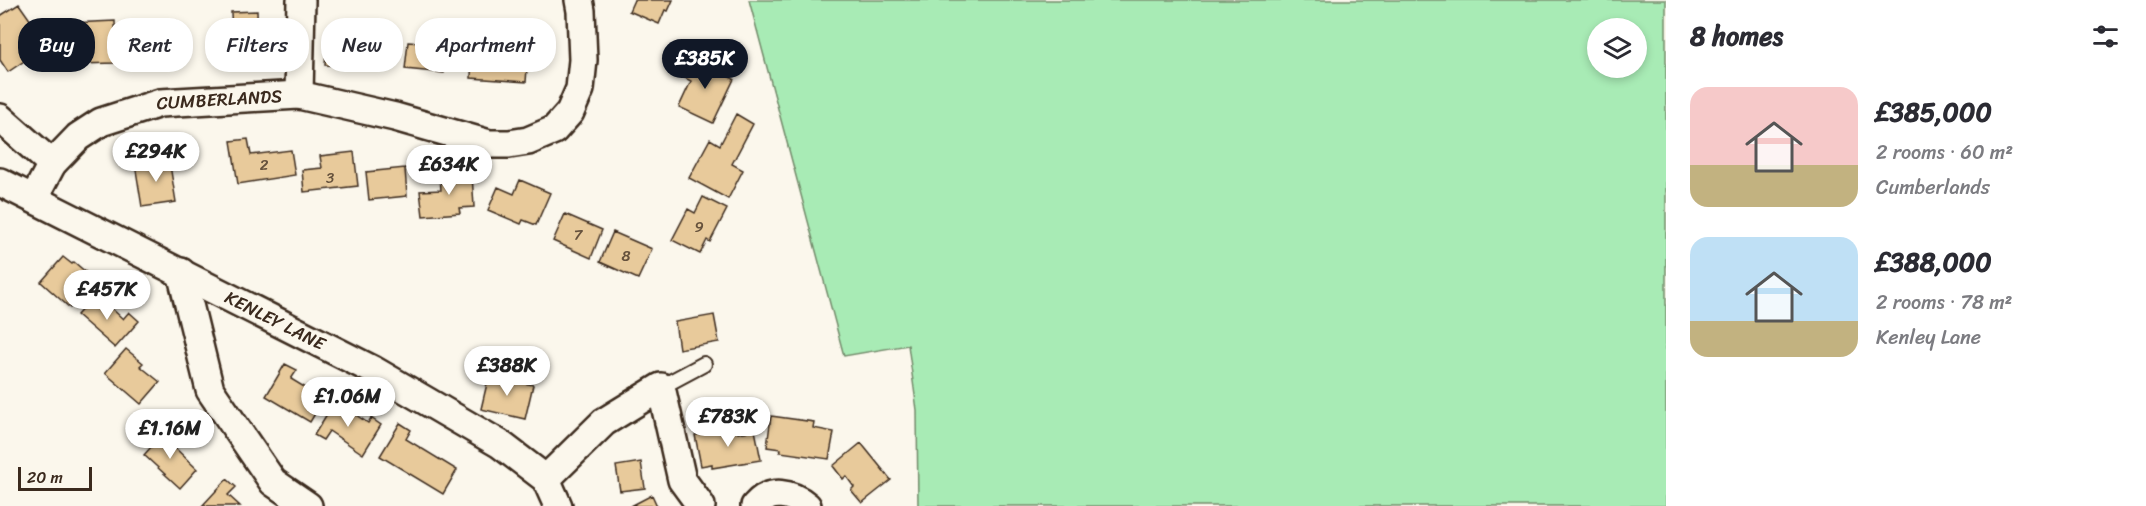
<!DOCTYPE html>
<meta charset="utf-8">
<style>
:root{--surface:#fff;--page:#f7f7f7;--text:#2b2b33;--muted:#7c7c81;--accent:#111827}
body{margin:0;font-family:Sriracha,sans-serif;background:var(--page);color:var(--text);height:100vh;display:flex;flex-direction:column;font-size:22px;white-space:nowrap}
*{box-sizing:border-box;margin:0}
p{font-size:20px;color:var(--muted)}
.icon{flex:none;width:33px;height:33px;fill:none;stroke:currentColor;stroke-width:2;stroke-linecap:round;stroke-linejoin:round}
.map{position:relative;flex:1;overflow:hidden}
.drawer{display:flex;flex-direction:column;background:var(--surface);width:480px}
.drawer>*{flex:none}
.guide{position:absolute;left:18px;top:18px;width:570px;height:54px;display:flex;gap:12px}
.controls{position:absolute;left:1587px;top:18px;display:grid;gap:12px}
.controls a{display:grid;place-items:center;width:60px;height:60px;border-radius:50%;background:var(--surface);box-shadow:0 3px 9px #0003;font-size:30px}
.scale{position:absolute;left:18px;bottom:15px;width:74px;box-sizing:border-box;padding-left:6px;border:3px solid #3b2a1e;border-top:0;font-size:16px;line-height:21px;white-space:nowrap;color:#3b2a1e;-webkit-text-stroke:4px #fbf7ec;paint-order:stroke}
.price{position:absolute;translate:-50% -51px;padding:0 14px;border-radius:21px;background:#fff;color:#222;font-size:20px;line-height:39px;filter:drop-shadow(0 2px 3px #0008)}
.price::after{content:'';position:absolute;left:50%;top:36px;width:18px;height:14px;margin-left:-9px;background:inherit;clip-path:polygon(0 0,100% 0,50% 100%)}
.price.on{background:var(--accent);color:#fff}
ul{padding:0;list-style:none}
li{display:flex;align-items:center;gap:18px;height:150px;padding:0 24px}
li span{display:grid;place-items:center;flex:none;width:168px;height:120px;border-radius:18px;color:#555}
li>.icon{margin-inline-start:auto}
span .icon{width:72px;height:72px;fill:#fffc;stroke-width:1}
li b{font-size:26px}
h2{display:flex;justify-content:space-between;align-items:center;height:72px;padding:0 24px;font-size:26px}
.tag{padding:0 21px;border-radius:24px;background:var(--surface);box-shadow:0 3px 9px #0003;font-size:21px;line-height:54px}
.tag.on{background:var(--accent);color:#fff}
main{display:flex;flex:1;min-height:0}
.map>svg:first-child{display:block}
</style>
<main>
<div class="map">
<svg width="1666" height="506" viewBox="0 0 1666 506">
<rect width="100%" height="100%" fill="#fbf7ec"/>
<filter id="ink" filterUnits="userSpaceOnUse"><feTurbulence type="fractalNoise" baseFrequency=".0167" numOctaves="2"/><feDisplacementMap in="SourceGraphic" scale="12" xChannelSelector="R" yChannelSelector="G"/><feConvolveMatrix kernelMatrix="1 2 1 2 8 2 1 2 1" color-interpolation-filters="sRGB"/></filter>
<g filter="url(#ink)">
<path fill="#a8ebb5" stroke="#728a6a" stroke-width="1.5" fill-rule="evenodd" d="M749,0h917v506h-748l-1,-96 -9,-65 -64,11zM1598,28h38v40h-38z"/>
<path fill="#e8ca9b" stroke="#3b2a1e" stroke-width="1.5" d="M634,0h39l-5,11 -3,-1 -6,14 -30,-13z
M19,4l19,27 -14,10 9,14 -25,17 -8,-12v-44z
M257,11l1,46 -25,1 -2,-46z
M115,21l1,42 -37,1v-11l-8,1v-31z
M140,21h37v30l-37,1z
M327,38l55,3 -2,27 -55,-3z
M408,42l39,3 -3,28 -39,-4z
M472,52l56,3 -2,27 -55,-4z
M690,58l44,21 -21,44 -34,-16 12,-26 -10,-5z
M736,114l17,10 -21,40 11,6 -15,29 -39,-21 21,-39 10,6z
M248,139l3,16 40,-5 4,25 -57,9 -7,-43z
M354,152l4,34 -54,6 -2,-22 20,-2 -2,-12z
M169,159l7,43 -34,5 -7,-43z
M405,168l2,28 -38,4 -3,-28z
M472,174l2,33 -15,1 1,5 -37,3 -3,-25 21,-1 -1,-13z
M520,180l30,13 -14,32 -13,-5 -2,4 -33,-14 10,-23 16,7z
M703,197l24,12 -17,33 -3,-2 -7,14 -28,-14 16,-31 7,4z
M565,214l37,16 -11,28 -38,-17z
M613,232l39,17 -14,30 -38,-17z
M63,257l9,7 2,-2 21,18 -25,28 -29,-26z
M96,294l27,25 6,-7 10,9 -24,27 -38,-33z
M714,315l5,27 -40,7 -4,-27z
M126,349l17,14 -3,3 20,16 -19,22 -36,-31z
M285,364l12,6 -6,9 33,20 -14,23 -44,-26z
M489,375l44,10 -8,34 -44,-10z
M335,401l33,22 3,-5 10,7 -18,29 -34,-23 -6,9 -9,-5z
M771,416l43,6 -1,6 21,4 -5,27 -49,-7 1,-3 -14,-2z
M400,423l11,7 -5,9 51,31 -14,24 -63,-38z
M737,428l1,5 17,-3 6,30 -49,8v-4l-11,2 -6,-31z
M167,429l9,9 -5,6 26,25 -17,19 -36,-33z
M861,443l30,37 -29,23 -11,-13 3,-3 -8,-11 -3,3 -10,-13z
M641,462l4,26 -25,3 -4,-25z
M227,479l9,8 -8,8 12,11h-38z
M652,495l5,11h-26z"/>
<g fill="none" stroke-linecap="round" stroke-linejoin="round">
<defs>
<path id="lane" d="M661,387l43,-23"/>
<g id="street">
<path d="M299,95l2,-95"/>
<path d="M0,118l52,46"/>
<path id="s1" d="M0,182l373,188 127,74 46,35 12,27"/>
<path id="s2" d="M34,198l18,-34 26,-27 23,-15 59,-19 139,-8 96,22 94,27h20l19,-3 26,-11 16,-18 10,-23 3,-29 -2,-49 -2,-11"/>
<path d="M181,272l29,118 63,92 35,24"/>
<path d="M546,479l58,-57 57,-35 21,93 19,26"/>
<path d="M755,506c15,-18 37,-13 52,0"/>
</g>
</defs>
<use href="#lane" stroke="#3b2a1e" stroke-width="18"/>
<use href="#street" stroke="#3b2a1e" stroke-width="32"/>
<use href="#lane" stroke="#fbf7ec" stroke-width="14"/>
<use href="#street" stroke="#fbf7ec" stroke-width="27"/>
</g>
</g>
<g text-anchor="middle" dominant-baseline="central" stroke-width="4.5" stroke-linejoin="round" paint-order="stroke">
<g font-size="15" fill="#66523d">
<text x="264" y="165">2</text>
<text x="330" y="178">3</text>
<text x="699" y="227">9</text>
<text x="578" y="235">7</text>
<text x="626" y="256">8</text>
</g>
<g font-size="18" fill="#3b2a1e" stroke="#fbf7ec">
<text stroke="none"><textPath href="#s2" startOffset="225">CUMBERLANDS</textPath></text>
<text stroke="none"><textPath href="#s1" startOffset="308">KENLEY LANE</textPath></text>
</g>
</g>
</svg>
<div class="controls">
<a><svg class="icon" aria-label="layers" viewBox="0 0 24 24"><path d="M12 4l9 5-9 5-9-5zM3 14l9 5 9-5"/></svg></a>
</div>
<div class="scale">20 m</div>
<b class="price on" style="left:705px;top:90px">£385K</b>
<b class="price" style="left:156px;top:183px">£294K</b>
<b class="price" style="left:449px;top:196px">£634K</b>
<b class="price" style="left:107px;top:321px">£457K</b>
<b class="price" style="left:507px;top:397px">£388K</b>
<b class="price" style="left:348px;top:428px">£1.06M</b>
<b class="price" style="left:728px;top:448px">£783K</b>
<b class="price" style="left:170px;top:460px">£1.16M</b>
<div class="guide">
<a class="tag on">Buy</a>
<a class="tag">Rent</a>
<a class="tag">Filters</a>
<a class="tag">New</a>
<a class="tag">Apartment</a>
</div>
</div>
<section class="drawer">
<h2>8 homes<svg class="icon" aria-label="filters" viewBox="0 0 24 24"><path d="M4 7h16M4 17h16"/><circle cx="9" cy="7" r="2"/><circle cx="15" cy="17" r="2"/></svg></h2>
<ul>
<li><span style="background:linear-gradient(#f6c9c9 65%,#c2b280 0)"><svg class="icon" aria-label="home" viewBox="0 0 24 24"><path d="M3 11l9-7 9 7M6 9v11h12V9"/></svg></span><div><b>£385,000</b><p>2 rooms · 60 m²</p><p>Cumberlands</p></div></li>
<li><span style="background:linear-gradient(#bfe0f5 70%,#c2b280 0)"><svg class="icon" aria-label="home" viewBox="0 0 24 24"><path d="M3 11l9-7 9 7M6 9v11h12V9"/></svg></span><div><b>£388,000</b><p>2 rooms · 78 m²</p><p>Kenley Lane</p></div></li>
</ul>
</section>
</main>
